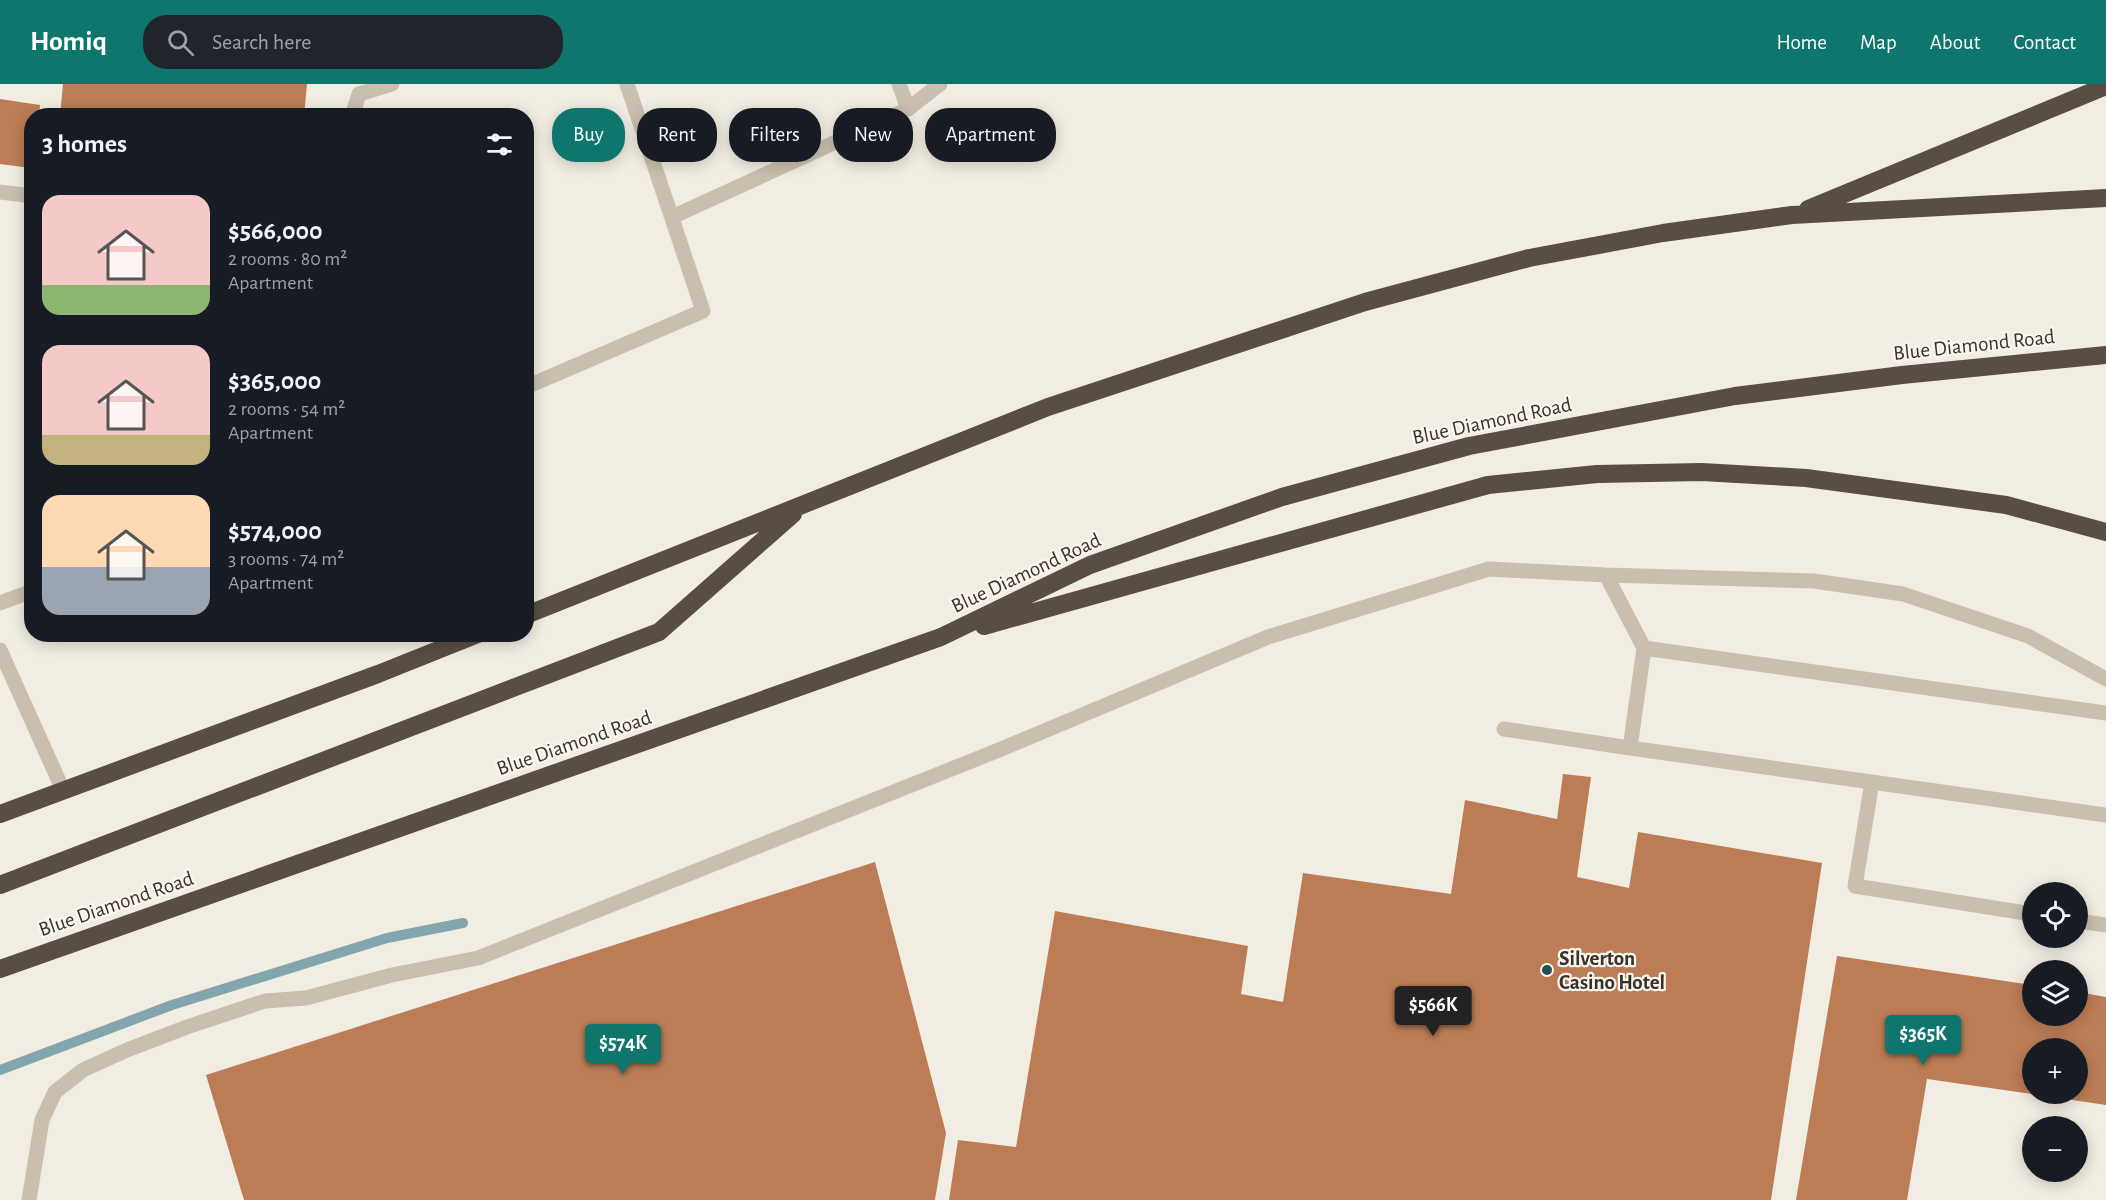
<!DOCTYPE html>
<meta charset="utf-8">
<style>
:root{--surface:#171b24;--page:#20242c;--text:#f1f3f6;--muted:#9ea1a6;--accent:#0f766e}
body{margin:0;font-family:"Alegreya Sans",sans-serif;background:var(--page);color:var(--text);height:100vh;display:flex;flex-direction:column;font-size:22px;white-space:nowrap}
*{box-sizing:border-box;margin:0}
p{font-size:20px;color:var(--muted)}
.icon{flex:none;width:33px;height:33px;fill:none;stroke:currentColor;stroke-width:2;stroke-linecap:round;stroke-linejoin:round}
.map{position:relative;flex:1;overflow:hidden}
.details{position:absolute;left:24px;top:24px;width:510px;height:534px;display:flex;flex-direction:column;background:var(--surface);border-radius:24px;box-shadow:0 3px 15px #0003}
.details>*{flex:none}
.hud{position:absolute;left:552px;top:24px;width:570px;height:54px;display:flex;gap:12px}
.buttons{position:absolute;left:2022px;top:798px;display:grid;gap:12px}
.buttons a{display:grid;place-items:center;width:66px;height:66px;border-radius:50%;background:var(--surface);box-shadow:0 3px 15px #0003;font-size:30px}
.price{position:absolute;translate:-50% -51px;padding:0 14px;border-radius:6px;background:var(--accent);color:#fff;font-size:20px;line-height:39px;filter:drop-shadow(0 2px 3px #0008)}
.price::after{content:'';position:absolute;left:50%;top:36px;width:18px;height:14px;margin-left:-9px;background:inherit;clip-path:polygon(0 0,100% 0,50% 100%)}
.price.active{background:#222;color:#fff}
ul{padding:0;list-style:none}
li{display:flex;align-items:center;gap:18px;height:150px;padding:0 18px}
li span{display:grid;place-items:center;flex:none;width:168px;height:120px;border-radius:18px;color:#555}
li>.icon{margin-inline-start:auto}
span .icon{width:72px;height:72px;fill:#fffc;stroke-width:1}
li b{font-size:26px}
h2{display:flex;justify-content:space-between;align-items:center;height:72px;padding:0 18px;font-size:26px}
.tag{padding:0 21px;border-radius:24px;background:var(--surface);box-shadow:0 3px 15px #0003;font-size:21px;line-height:54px}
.tag.active{background:var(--accent);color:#fff}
header{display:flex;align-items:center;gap:36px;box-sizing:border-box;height:84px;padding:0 30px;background:var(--accent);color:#fff}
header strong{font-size:28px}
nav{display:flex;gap:33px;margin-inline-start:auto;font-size:21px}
.search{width:420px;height:54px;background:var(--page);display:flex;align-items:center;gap:15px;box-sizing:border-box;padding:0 21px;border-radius:24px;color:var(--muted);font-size:22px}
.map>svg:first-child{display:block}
</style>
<header>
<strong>Homiq</strong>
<div class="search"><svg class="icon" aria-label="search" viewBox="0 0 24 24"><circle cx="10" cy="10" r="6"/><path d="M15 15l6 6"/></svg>Search here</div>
<nav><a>Home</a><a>Map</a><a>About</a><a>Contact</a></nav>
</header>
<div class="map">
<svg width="2106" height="1116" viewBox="0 0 2106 1116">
<rect width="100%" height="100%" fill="#f2ede2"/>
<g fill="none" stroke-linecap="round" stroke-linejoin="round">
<path stroke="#83a5ad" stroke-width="10" d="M0,986l172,-65 215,-67 76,-15"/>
</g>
<path fill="#bc7d56" d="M63,0h244l-3,32h-244z
M0,15l40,6 -1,11h-7l-1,52 -31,-4z
M1563,690l28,3 -14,100 52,11 9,-56 184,31 -51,337h-822l9,-60 58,7 39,-236 193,35 -7,48 42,8 20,-129 148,21 14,-94 92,19z
M875,778l71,271 -11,67h-691l-38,-125z
M1837,872l195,29v31h46v-24l28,5v108l-67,-10 39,-1v-46h-46v46l-105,-15 -20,121h-111z"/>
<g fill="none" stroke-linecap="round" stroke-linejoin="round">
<path stroke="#cabfae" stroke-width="15" d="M899,0l9,25
M352,32l7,-22 33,-10
M0,108l32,4
M672,133l236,-108 32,-25
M526,303l177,-76 -76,-227
M1606,491l38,73 462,65
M0,519l32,-12
M1644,564l-14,100 476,67
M0,566l63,140
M1504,645l126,19
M1872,698l-17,104 177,28
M2078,837l28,4
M29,1116l13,-80 13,-28 28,-22 44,-20 60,-23 78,-26 41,-3 86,-23 86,-17 516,-206 274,-115 221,-68 117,6 208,6 89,13 125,42 78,43"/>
<path stroke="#594d44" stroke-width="18" d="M1808,125l298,-123
M526,531l522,-208 317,-105 164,-44 134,-25 129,-18 314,-17
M984,542l504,-141 109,-11 105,-2 104,6 200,27 100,27
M0,730l378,-140 100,-40
M0,801l659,-253 134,-118
M0,885l941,-332 149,-72 192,-68 187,-51 266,-50 167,-21 204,-20"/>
</g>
<circle fill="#244d58" stroke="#faf6ee" stroke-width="2" cx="1547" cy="886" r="6"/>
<g text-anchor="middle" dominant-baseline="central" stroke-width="4.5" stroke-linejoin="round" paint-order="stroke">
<g font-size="21" fill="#39322c" stroke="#faf6ee">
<text transform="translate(1974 261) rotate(-6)">Blue Diamond Road</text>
<text transform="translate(1492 337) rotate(-12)">Blue Diamond Road</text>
<text transform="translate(1026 489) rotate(-25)">Blue Diamond Road</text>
<text transform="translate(574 659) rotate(-19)">Blue Diamond Road</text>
<text transform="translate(116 820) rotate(-19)">Blue Diamond Road</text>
</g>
<g font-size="21" font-weight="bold" fill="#39322c" stroke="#faf6ee" text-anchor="start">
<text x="1559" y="874">Silverton<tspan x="1559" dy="24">Casino Hotel</tspan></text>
</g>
</g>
</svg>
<div class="buttons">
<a><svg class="icon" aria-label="locate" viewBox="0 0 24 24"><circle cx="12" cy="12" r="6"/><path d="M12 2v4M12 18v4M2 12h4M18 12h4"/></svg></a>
<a><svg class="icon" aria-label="layers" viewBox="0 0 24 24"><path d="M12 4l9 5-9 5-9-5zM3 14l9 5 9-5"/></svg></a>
<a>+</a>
<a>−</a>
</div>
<b class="price active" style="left:1433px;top:953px">$566K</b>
<b class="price" style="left:1923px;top:982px">$365K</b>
<b class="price" style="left:623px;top:991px">$574K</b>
<div class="hud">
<a class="tag active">Buy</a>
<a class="tag">Rent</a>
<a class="tag">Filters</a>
<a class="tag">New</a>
<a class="tag">Apartment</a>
</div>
<section class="details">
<h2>3 homes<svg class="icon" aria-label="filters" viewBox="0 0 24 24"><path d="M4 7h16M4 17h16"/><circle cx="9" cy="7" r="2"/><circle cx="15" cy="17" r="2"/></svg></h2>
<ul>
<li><span style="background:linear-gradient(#f6c9c9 75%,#8fb573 0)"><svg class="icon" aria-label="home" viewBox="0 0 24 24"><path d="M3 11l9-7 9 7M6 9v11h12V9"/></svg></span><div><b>$566,000</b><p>2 rooms · 80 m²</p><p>Apartment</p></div></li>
<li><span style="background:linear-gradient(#f6c9c9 75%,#c2b280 0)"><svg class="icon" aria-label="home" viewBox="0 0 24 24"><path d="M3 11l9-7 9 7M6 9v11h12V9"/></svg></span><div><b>$365,000</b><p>2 rooms · 54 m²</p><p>Apartment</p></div></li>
<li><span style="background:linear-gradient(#ffd9b3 60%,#9aa5b1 0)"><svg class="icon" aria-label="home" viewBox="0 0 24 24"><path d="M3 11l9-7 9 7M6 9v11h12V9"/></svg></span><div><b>$574,000</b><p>3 rooms · 74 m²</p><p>Apartment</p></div></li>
</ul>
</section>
</div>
